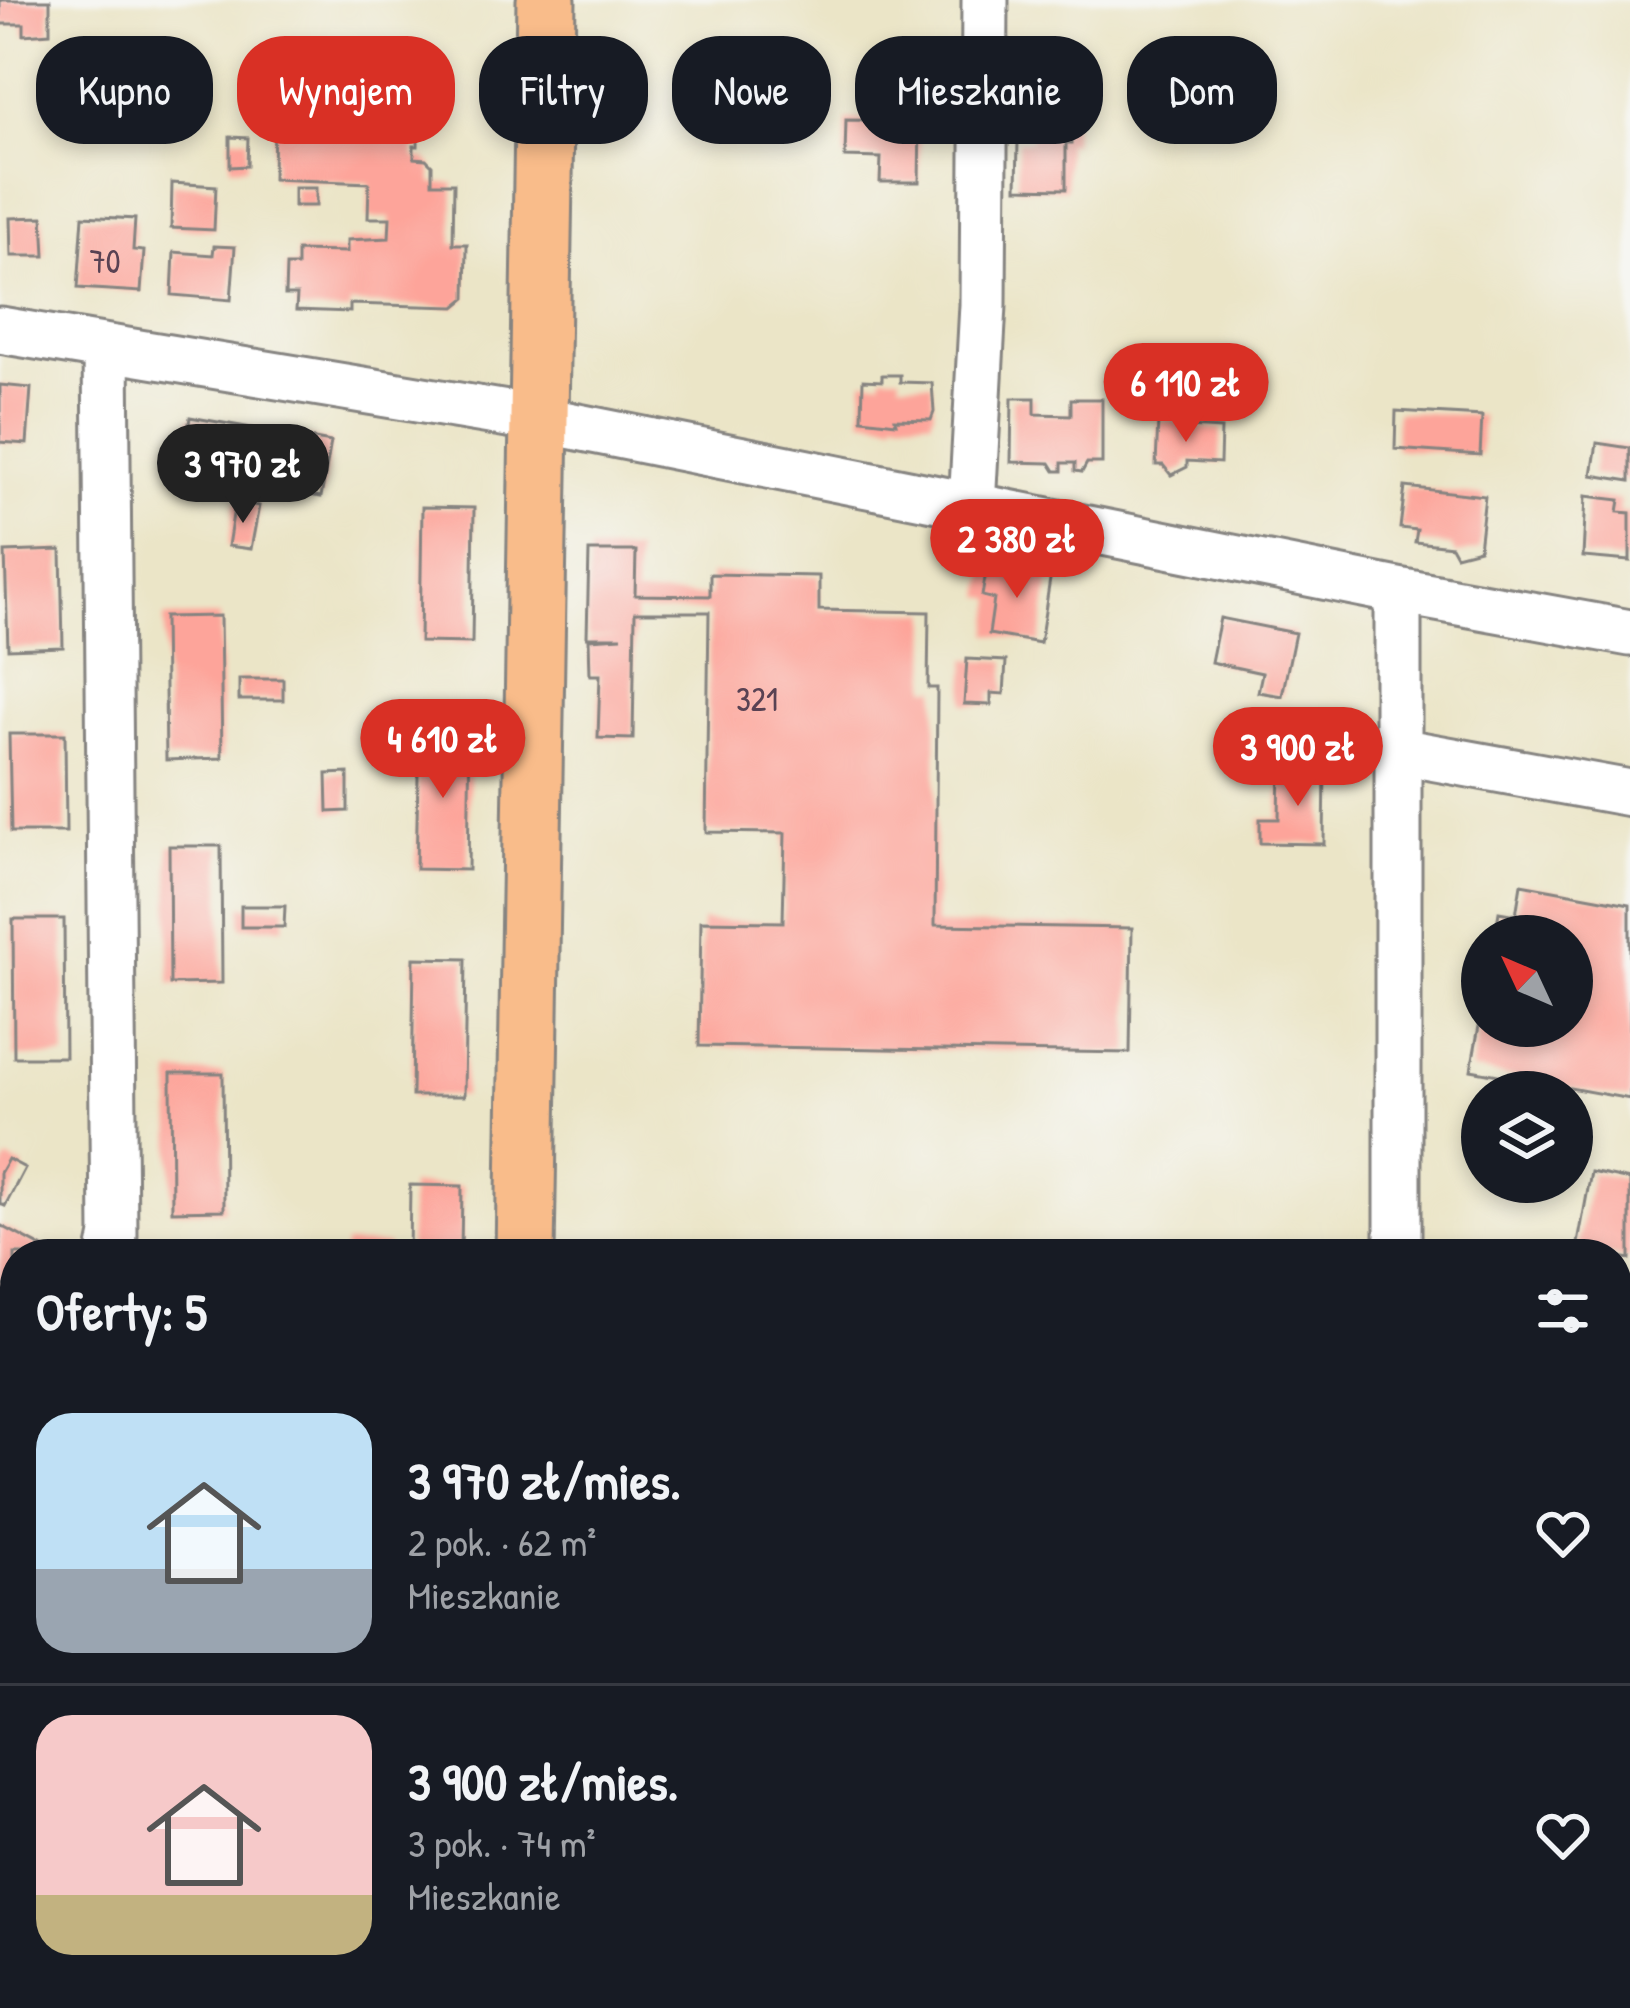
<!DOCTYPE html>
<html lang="pl">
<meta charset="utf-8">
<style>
:root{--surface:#171b24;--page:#242831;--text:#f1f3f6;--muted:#9ea1a6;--line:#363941;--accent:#d93025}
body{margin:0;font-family:"Patrick Hand",sans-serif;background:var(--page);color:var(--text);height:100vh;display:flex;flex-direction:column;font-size:45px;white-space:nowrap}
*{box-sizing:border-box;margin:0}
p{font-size:39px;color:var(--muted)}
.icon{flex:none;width:66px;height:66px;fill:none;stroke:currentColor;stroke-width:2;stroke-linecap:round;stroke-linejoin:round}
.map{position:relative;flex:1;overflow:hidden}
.drawer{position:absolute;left:0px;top:1239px;width:1632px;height:771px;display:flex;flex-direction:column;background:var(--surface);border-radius:48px 48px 0 0;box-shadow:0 6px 18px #0003}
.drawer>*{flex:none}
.hud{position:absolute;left:36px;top:36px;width:1560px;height:108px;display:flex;gap:24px}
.needle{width:78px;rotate:314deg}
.controls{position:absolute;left:1461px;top:915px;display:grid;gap:24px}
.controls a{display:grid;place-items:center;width:132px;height:132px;border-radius:50%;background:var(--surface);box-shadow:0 6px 18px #0003;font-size:60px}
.price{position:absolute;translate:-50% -102px;padding:0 27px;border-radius:42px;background:var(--accent);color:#fff;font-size:39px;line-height:78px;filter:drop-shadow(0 3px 6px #0008)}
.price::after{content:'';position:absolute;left:50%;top:72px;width:36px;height:27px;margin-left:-18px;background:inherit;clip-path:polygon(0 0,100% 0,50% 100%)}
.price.current{background:#222;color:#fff}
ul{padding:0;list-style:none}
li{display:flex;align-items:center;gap:36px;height:300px;padding:0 36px}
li+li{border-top:3px solid var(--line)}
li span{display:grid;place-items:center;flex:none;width:336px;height:240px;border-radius:36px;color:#555}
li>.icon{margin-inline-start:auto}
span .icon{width:144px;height:144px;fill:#fffc;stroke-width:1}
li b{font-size:51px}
h2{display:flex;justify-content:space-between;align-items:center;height:144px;padding:0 36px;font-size:51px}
.tag{padding:0 42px;border-radius:48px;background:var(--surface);box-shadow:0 6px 18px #0003;font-size:42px;line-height:108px}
.tag.current{background:var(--accent);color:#fff}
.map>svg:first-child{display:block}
</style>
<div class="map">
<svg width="1630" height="2008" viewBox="0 0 1630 2008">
<rect width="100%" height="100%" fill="#f6f6f2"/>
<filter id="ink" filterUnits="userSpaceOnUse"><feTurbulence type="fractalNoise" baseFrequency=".00833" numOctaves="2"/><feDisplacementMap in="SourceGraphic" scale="24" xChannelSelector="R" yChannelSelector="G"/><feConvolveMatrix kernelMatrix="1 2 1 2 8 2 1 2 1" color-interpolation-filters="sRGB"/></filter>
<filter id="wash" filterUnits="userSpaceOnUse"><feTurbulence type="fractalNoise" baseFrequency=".004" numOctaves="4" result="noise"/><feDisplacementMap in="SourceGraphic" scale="48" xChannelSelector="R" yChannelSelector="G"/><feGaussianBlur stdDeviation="2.7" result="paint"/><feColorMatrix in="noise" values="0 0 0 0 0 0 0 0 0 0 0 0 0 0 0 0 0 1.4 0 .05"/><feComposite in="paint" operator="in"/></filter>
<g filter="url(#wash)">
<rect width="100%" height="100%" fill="#ebe5c7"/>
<g id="blocks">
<path fill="#fda49a" d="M0,0h50v33l-26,2v-11h-24z
M298,77l121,1 -1,68h-4v12l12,1 6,6v18h22l-1,61h14l-1,54 -11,9 -105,-3v8l-54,-2 1,-15h-12l1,-29h11v-15l50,1v-12l42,-2 1,-20h-22l1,-35 -96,-4 1,-63 8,-8h15z
M846,120l74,1 -1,61h-39l1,-24 -36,-1z
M1031,120l42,1 -1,22h-6v46l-49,-1 1,-47h13z
M230,137l18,1 -1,28 -17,1z
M172,183l44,3 -2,44 -43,-2z
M294,188h22v18h-22z
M83,216l52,3 -2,31 11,1 -3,41 -63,-4z
M43,217l2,39h-34l-1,-38z
M214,246l21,1 -4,53 -59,-5 2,-43 39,3z
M882,375h18v7l32,1 2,29 -3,8 -36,-1 1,4 -34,-4 1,-39 19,1z
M0,385l31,3 -4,56 -27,-2z
M1012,398h23v16l36,1v-16h31v64h-15l-5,9 -7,-1v-8h-13v8h-7l-5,-8 -39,-1z
M1396,411l86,5 -2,39 -85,-6z
M190,417l141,25 -10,55 -140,-23z
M1158,421l31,1v5l32,2 -1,34 -33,-2v6l-16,8 -8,-10h-7z
M1597,443l33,5v33l-38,-6z
M1405,487l80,9 -6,53 -23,6 -5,-9 -36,-4 2,-12 -17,-2z
M1586,496l34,4 -2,12 12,1v48l-47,-4z
M235,502l24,4 -8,43 -23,-3z
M422,507l52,1 -2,135 -52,-1z
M61,550l2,97 -55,2 -3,-97z
M589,551h47l-1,44 75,1v-22l109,2v34l110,2 -1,76h9l-2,237 197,3 -2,125 -431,-7 2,-125 82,1 2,-89 -79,-1 3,-220h-74l-2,127 -35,-1 2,-63h-10l-1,-36 33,-2h-35z
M1000,564l51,9 -11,70 -51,-9 5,-35 -12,-3 5,-30 12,1z
M220,616l2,142 -56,2 -2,-143z
M1220,618l75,15 -13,63 -24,-4 4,-19 -51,-11z
M967,659l39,2 -2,33 -13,-1v12l-27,-1z
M239,679h44v21h-44z
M419,731l51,1 -2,138 -52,-1z
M9,734h56l1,98h-55z
M1280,767l45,1 -1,76 -64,-1v-24h19z
M348,773v38l-20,1 -1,-38z
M169,846h52l1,137 -52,1z
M1521,884l109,20v195l-159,-29 8,-44h93v-90h-77l4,-24 17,3z
M241,906h44l-1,21h-43z
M13,919h51l1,138h-51z
M414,958l52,1 -2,137h-52z
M171,1073h52l1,137 -52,1z
M8,1159l17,9 -20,38 -5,-2v-31z
M1591,1172l39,8v79l-53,-10z
M410,1185l52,1 -1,68h-52z
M0,1225l47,25 -2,4h-30v37l-15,-8z
M345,1244l43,1v9h-44z
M1617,1386l13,2v79l-13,-2z
M0,1418l15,7v59l-15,-9z
M1040,1995h37l4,4 -10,9h-20z"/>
</g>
</g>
<g filter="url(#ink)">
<use href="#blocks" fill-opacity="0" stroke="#868481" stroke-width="3"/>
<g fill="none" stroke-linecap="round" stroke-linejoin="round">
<defs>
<path id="minor" d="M0,330l538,89 860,172 232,42
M106,350l8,885 -4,19
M972,506l11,-201 2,-305
M1398,591v663
M1398,751l232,42
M0,1369l15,8
M0,1999l8,9
M1368,2008l5,-13"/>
<path id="major" d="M525,1254l21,-1254
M995,1995l11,13"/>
</defs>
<use href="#minor" stroke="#868481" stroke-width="51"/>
<use href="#major" stroke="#868481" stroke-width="63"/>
<use href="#minor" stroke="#fff" stroke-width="45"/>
<use href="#major" stroke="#f9bc8a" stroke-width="57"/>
</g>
</g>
<g text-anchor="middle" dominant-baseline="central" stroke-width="9" stroke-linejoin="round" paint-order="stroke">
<g font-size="33" fill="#594253">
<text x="105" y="261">70</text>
<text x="757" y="699">321</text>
</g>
</g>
</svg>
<div class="controls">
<a><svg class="needle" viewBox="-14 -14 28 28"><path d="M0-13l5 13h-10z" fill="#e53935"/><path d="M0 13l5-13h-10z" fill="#9ea1a6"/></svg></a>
<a><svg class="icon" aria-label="layers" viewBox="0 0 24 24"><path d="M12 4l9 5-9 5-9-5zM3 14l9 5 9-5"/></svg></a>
</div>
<b class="price" style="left:1186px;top:445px">6 110 zł</b>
<b class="price current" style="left:243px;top:526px">3 970 zł</b>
<b class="price" style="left:1017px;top:601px">2 380 zł</b>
<b class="price" style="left:443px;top:801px">4 610 zł</b>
<b class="price" style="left:1298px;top:809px">3 900 zł</b>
<div class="hud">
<a class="tag">Kupno</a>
<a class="tag current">Wynajem</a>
<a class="tag">Filtry</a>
<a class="tag">Nowe</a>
<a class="tag">Mieszkanie</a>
<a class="tag">Dom</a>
</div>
<section class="drawer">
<h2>Oferty: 5<svg class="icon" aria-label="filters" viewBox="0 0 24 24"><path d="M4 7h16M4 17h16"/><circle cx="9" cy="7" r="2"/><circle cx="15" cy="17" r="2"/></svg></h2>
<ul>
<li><span style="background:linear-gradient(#bfe0f5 65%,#9aa5b1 0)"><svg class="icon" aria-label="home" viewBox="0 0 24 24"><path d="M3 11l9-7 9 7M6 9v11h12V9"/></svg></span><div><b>3 970 zł/mies.</b><p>2 pok. · 62 m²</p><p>Mieszkanie</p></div><svg class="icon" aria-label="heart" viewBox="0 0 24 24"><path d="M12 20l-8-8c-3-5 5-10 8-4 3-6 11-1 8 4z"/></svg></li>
<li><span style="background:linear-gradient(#f6c9c9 75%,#c2b280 0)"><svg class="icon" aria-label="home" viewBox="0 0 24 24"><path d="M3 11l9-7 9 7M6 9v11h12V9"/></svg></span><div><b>3 900 zł/mies.</b><p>3 pok. · 74 m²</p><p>Mieszkanie</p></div><svg class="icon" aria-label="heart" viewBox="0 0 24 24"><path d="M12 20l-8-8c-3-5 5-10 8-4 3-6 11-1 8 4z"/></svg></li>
</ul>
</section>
</div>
